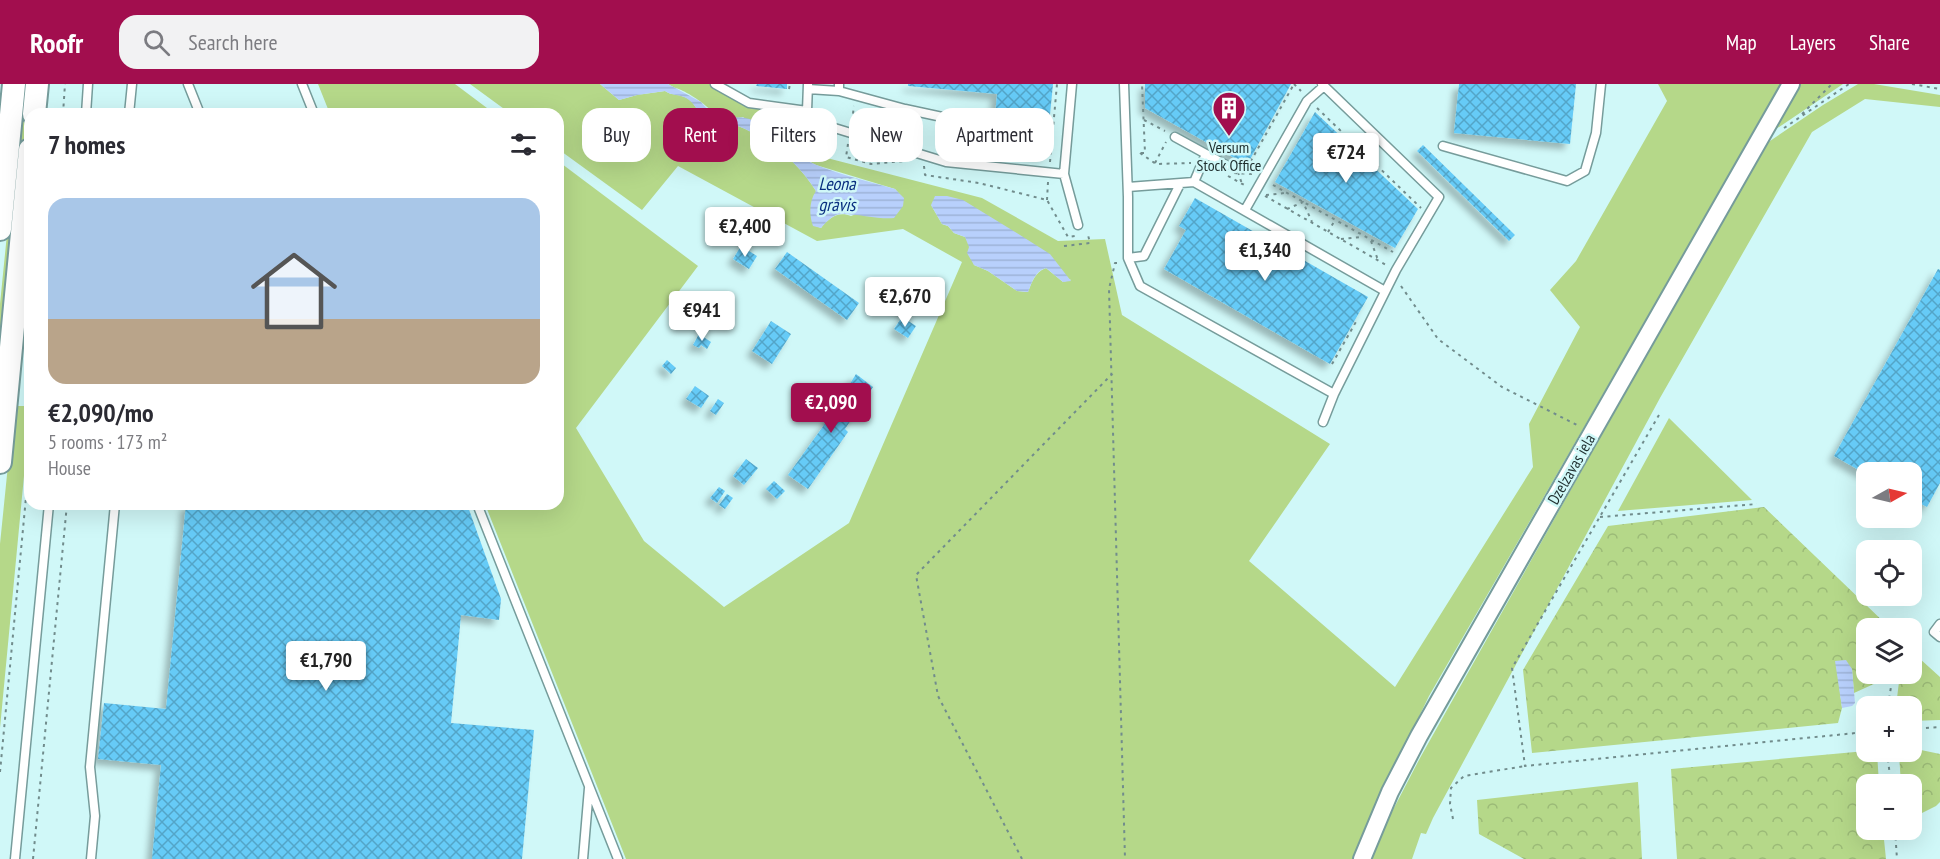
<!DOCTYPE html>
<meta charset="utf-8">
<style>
:root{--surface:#fff;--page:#f2f2f3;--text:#2b2b33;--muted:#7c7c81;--accent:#a20e4e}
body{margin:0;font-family:"PT Sans Narrow",sans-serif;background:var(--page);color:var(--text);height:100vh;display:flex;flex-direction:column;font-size:22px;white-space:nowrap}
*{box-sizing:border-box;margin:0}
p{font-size:20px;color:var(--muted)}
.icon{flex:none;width:33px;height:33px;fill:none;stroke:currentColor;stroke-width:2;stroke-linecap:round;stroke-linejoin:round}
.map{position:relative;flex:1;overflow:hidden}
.side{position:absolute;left:24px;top:24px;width:540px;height:402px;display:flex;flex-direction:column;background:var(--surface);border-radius:18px;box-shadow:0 6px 24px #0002}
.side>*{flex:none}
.hud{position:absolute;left:582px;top:24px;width:570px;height:54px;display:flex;gap:12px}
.needle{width:39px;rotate:82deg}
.buttons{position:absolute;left:1856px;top:378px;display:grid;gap:12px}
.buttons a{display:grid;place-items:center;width:66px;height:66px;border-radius:12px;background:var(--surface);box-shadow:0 6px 24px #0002;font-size:30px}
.price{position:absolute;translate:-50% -51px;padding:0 14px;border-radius:6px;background:#fff;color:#222;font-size:20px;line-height:39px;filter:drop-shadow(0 2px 3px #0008)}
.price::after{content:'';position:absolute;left:50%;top:36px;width:18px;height:14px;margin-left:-9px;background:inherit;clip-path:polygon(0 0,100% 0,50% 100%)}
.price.current{background:var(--accent);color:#fff}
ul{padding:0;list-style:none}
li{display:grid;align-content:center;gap:12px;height:318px;padding:0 24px}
li span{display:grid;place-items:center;height:186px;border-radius:18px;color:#555}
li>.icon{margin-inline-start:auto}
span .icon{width:108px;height:108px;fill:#fffc;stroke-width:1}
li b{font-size:26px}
h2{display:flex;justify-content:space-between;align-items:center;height:72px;padding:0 24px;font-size:26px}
.chip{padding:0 21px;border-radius:18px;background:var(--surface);box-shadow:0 6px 24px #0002;font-size:21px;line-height:54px}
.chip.current{background:var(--accent);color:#fff}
header{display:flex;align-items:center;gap:36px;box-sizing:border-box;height:84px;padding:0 30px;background:var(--accent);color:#fff}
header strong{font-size:28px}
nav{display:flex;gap:33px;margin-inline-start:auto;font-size:21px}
.search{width:420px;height:54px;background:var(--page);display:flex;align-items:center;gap:15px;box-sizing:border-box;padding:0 21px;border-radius:18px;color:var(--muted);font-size:22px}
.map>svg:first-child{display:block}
</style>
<header>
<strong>Roofr</strong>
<div class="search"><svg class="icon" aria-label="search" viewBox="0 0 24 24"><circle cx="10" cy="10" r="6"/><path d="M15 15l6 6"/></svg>Search here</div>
<nav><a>Map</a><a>Layers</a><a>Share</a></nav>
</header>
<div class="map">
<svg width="1940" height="775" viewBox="0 0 1940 775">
<defs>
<pattern id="forest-crowns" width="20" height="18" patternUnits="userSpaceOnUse" patternTransform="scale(1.5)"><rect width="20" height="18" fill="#b5d889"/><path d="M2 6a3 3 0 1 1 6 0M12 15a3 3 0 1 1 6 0" fill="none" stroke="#9bba77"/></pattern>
<pattern id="water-rules" width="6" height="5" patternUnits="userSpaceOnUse" patternTransform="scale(1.5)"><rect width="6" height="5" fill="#b8d0fc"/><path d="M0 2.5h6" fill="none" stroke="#9eb3d8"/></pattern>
<pattern id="building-cross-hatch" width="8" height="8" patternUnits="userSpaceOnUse" patternTransform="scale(1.5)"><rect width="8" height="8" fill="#66cbf7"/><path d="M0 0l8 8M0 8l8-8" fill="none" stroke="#53a5c8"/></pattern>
<filter id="shadow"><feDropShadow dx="-5.5" dy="5.5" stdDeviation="3" flood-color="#0004"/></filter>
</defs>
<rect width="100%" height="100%" fill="#d0f8f8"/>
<path fill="#b5d889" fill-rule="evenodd" d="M22,0h8c0,97 -17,194 -30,290v-70z
M318,0h137l40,30h-165z
M470,0h130l19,16 18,-5 28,-4c7,5 15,3 22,7 7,4 9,12 16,17 4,3 28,8 35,11 31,12 61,37 78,65l-5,17 5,18 5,2c8,-10 17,-17 30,-12l50,-20 -6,-7 -79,-24 -35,-19 -3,-5 -35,-24 -8,1 -19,-2c-5,-8 -24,-21 -33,-25 -5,-3 -10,-3 -15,-7h44l36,13 50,30 25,30 159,41 76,43 47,-2 17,76 208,129 -81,117 146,126 138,-220 -4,-43 51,-97 -30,-37 26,-29 91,-160 -9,-17h124l-353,612 -61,126 -13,37h-729l-141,-355h73v-343l140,105 -122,162 68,113 80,66 125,-84 113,-261 -59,-33 -86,12 -139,-75 -36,44 -84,-61v-35h-47zM931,121l140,75 -8,2 -17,-14c-11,4 -14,14 -18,24l-11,-1 -29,-20 -14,-6 -6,-23 -3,-5 -11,-4 -6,-7 -6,-2z
M1799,0h44l-73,49z
M1858,0h16l66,11v12l-75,-8 -53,33 -152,266 -227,420 -7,16 -5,-1 -9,26h-40l11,-30 37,-71 340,-605 7,-10 56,-38z
M14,322h11l5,7 -30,315v-184z
M1669,334l83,82 -134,11z"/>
<path fill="url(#forest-crowns)" d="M1764,423l125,120 -23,1v46h21v4l-33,15 -2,-24 -16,-8 6,47 -4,15 -306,30 -9,-83 85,-144z
M1919,574l21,19v43l-29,1v-15h-15l4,-32h11v-13z
M1921,666l19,4v48l-4,4 -24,12 -1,-34h-10l-2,-30z
M1866,667l11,1 2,32h-13v46h17l3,29h-209l-6,-90z
M1638,698l4,77h-118l-45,-25 -2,-34z"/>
<path fill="url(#water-rules)" d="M600,0h68l33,18 6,7 6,2 3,5c12,4 25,-1 36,4 12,6 20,20 31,27 33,23 74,31 112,42l9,9 -1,8 -9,12c-16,2 -48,-7 -58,-3 -5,2 -11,8 -15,13l-8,-2c-4,-11 -4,-25 3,-35 -17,-28 -47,-53 -78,-65 -8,-3 -30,-8 -35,-11 -7,-5 -9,-13 -17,-17 -7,-4 -14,-2 -21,-7l-28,4 -18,5z
M935,112h12l16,4 57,35 30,19 21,27 -8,1 -17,-14c-11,3 -14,14 -18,24l-11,-1 -29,-20 -14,-6 -7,-12 2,-6 -4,-10 -11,-4 -6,-7 -6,-2 -11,-19z
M1846,576l6,9 3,34 -3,3 -10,2 -7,-47z"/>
<path fill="url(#building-cross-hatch)" filter="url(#shadow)" d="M757,0h30v5l-31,-3z
M908,0h145l-7,71 -54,-5 5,-56 -89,-8z
M1145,0h146l-44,81 -102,-57z
M1459,0h117l-6,60 -116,-11z
M1315,28l103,97 -23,39 -120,-66z
M1423,61l92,90 -6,6 -92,-90z
M1195,114l173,99 -38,67 -166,-95 22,-39 -7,-4z
M741,162l16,10 -8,13 -16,-10z
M787,168l72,51 -12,17 -72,-51z
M1938,185l2,1v213l-13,24 -16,-8v-27l-45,2 -32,-18z
M889,208l20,12 -4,7 -21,-12z
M902,233l14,9 -8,12 -14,-9z
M771,237l20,13 -19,30 -20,-13z
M699,250l12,8 -4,7 -6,-4 -2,3 -6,-3z
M667,276l9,8 -5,6 -9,-8z
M856,290l17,13 -28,42 3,3 -40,57 -20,-14 41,-57z
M695,302l14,10 -8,12 -15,-9z
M718,315l6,4 -8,12 -6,-4z
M746,375l12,9 -14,17 -11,-9z
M774,397l11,10 -8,8 -11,-10z
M719,403l6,4 -8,12 -7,-5z
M727,410l6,4 -8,11 -6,-4z
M186,420h281l34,95 -2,21 -38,-5 -10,108 83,7 -12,129h-370l9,-94 -63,-6 6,-56 62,6z"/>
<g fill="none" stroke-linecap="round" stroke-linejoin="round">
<defs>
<path id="service" d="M188,0l12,30
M302,0l12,30
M715,0l34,19 58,8 1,-27
M839,0v7l66,18 65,14 -4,41
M1124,0l4,113v61l12,28 194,108 62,-124 43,-73 -117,-113
M808,5l31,2
M807,27l11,12 128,39 118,12 8,-90
M86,30l2,-30
M129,30l3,-30
M1175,53l51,28
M1443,62l124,35 18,-10 11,-38 5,-49
M1064,90l14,51
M1194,98l12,-28
M1128,103l66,-5 191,109
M1245,126l62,-109 17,-15
M1128,174l16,-2 36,-72
M1323,338l11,-28
M477,420l141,355
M1940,540l-6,8 6,5
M15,775l34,-355
M91,775l4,-43 -5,-49 25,-263
M583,775l6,-71"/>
<path id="minor" d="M1362,775l28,-67 29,-56 372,-652"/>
<path id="secondary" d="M34,30l3,-30
M0,145l14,-145
M0,378l30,-312"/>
</defs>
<use href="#service" stroke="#769c9b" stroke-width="11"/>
<use href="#minor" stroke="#769c9b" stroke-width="20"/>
<use href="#secondary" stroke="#769c9b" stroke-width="26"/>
<path stroke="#718c8c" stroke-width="2" stroke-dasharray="3 4.5" stroke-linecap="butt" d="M1294,0l7,7
M1912,0l28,5
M789,5l1,-5
M1317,24l104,100
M63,30l2,-30
M1802,30l30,-30
M1144,36l21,11
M852,37l2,-15
M1784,44l65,-44
M848,60l-2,13 25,7 33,-3
M1140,69l16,11 35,-1
M1141,69h4l-3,-69
M1050,78l7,-78
M1155,79l11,-21
M1236,79l19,10
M924,82l1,9 54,8 68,17 21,37 7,-1
M1247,84l47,-84
M1238,88l4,12
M1234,89l18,1
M1228,92l18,10
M1273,101l120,67
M1266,111l19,-2
M1265,112l123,70
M1047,116l1,-18
M1287,125l16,-7 9,20
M1328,148l7,-12
M1341,155l21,-2
M1371,157l7,19
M1064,162l26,-3 -2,-8
M1117,179h-2l-6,26 16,570
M1401,202l37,53 64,48 77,39
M1332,280l25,-44
M1659,331l-147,253 13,98 341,-34
M1600,433l157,-13
M1888,622l5,-32
M1911,645l29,-2
M1887,668l4,32
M0,688l30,-317
M1453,735l-3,-15 1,-16 13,-12 61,-10
M1895,746l2,29
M33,775l34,-355
M1022,775l-84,-163 -22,-121 197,-202"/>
<use href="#service" stroke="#fff" stroke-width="8"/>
<use href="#minor" stroke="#fff" stroke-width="16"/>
<use href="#secondary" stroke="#fff" stroke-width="22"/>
</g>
<defs>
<symbol id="building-pin" viewBox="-11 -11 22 30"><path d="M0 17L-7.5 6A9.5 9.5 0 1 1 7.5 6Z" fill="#a20e4e" stroke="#d0f8f8"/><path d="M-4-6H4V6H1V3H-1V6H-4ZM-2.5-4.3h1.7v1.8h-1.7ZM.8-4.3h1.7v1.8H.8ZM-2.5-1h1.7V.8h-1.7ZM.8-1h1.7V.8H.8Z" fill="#fff"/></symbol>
</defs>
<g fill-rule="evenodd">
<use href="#building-pin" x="1210" y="5" width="38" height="52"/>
</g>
<g text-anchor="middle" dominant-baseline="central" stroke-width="5" stroke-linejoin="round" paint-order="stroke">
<g font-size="16" fill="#1e2d2d" stroke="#d0f8f8">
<text x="1229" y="63">Versum<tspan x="1229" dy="18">Stock Office</tspan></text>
</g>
<g font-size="16" fill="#1e2d2d" stroke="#d0f8f8">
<text transform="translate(1571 385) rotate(-60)">Dzelzavas iela</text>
</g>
<g font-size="18" font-style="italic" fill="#0a3081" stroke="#d0f8f8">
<text x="837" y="99">Leona<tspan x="837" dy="21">grāvis</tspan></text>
</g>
</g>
</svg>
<div class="buttons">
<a><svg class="needle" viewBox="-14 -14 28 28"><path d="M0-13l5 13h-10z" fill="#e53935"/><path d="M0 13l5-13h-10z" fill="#7c7c81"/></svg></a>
<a><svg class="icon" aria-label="locate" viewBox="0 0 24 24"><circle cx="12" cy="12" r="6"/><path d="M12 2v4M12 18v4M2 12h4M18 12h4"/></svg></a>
<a><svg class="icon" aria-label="layers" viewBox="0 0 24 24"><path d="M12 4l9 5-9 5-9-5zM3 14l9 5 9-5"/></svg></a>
<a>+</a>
<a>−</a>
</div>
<b class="price" style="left:1346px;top:100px">€724</b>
<b class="price" style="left:745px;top:174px">€2,400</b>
<b class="price" style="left:1265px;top:198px">€1,340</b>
<b class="price" style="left:905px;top:244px">€2,670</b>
<b class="price" style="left:702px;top:258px">€941</b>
<b class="price current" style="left:831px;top:350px">€2,090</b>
<b class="price" style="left:326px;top:608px">€1,790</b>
<div class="hud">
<a class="chip">Buy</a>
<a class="chip current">Rent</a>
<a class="chip">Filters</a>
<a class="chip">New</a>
<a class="chip">Apartment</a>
</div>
<section class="side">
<h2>7 homes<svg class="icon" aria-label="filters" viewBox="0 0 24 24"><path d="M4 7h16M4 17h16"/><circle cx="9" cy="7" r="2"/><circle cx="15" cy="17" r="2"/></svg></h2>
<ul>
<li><span style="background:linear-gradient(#a9c7e8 65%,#b9a48a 0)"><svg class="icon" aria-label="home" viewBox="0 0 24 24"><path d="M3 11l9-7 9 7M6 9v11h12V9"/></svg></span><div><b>€2,090/mo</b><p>5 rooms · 173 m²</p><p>House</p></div></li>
</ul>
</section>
</div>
